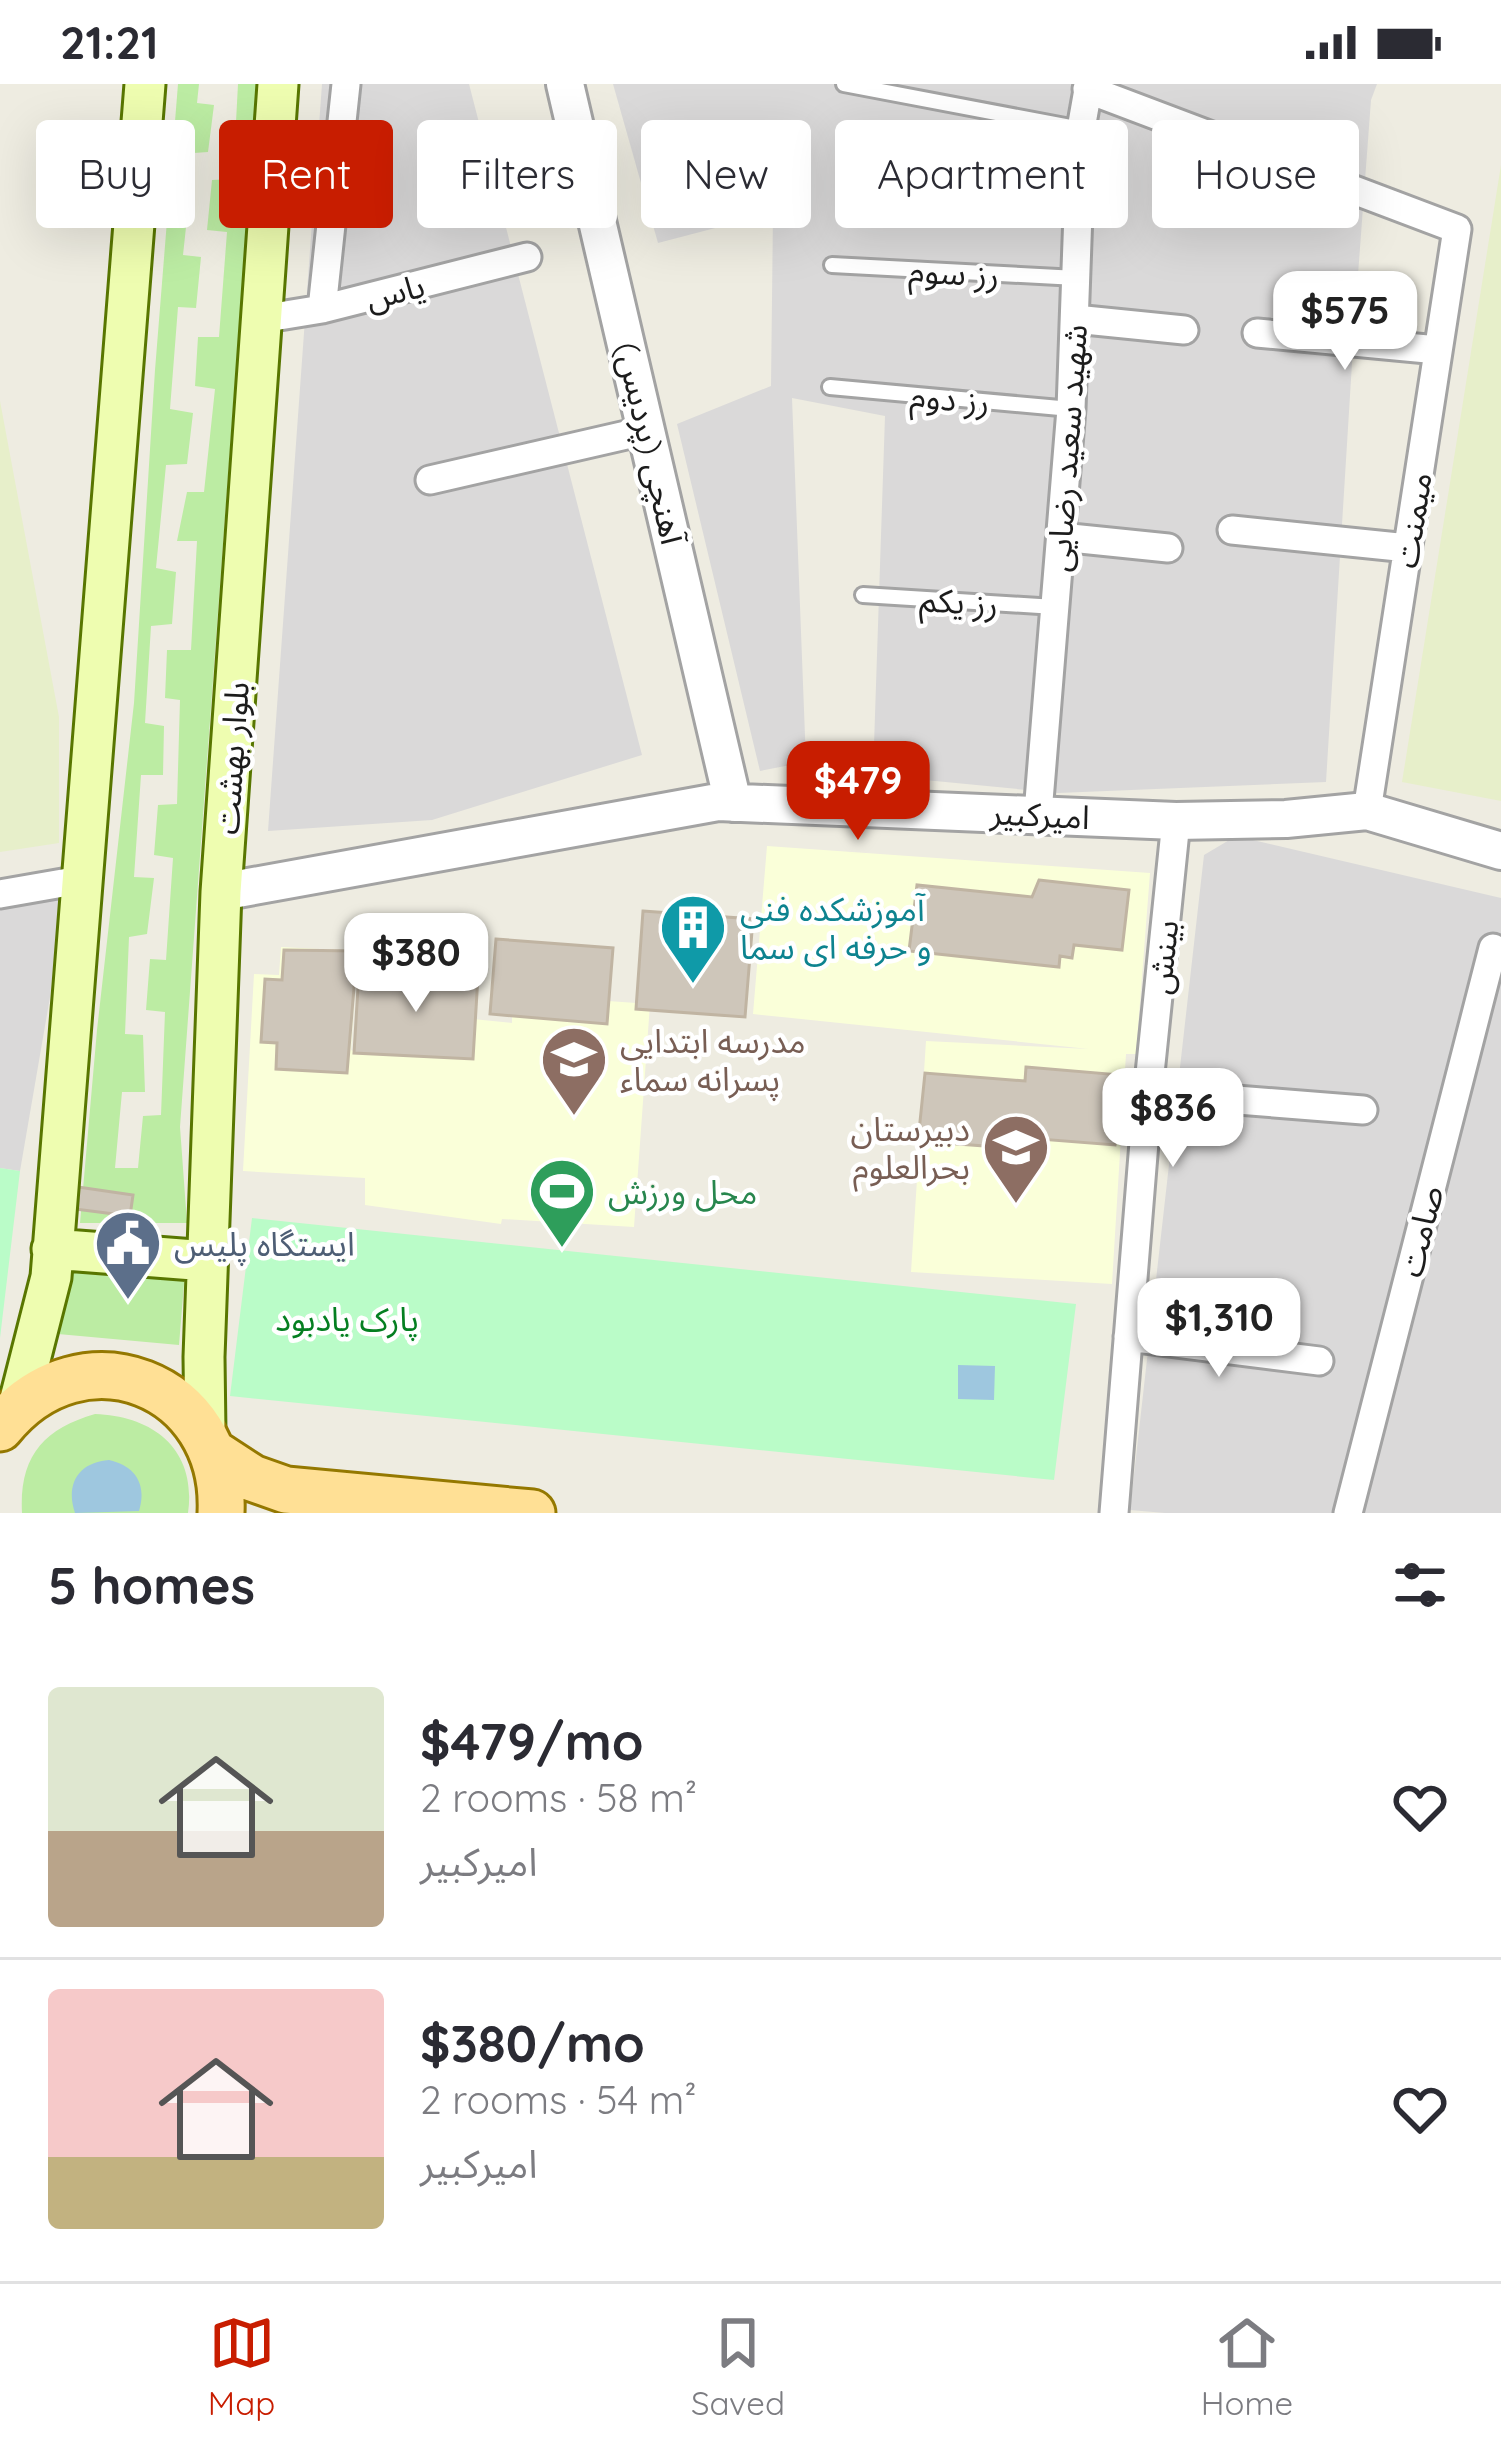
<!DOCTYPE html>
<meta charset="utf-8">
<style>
:root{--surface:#fff;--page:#f7f7f7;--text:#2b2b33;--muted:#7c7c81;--line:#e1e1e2;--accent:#c81d00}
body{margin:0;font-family:Quicksand,"Noto Sans Arabic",sans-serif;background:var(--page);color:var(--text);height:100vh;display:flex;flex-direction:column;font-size:45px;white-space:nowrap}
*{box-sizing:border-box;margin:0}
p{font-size:39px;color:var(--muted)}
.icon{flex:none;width:66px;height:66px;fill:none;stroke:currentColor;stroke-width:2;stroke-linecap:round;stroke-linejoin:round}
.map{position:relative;height:1429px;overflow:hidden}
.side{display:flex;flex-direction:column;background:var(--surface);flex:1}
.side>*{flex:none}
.guide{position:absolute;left:36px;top:36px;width:1431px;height:108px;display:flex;gap:24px}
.price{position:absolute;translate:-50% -102px;padding:0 27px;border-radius:24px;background:#fff;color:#222;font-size:39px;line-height:78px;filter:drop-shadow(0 3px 6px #0008)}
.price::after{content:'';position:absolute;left:50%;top:72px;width:36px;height:27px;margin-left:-18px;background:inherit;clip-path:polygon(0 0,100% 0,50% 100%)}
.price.active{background:var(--accent);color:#fff}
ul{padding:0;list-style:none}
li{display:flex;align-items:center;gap:36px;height:300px;padding:0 48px}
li+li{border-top:3px solid var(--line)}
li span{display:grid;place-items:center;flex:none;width:336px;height:240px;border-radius:12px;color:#555}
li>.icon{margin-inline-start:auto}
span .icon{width:144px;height:144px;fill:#fffc;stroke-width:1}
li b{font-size:51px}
h2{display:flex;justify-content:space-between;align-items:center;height:144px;padding:0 48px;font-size:51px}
.pill{padding:0 42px;border-radius:12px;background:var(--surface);box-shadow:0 12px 48px #0002;font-size:42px;line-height:108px}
.pill.active{background:var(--accent);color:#fff}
.status{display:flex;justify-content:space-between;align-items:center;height:84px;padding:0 60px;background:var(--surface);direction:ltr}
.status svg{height:33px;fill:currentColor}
.tabs{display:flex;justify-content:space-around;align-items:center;height:168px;border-top:3px solid var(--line);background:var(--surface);font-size:33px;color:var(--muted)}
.tabs a{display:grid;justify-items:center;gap:6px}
.tabs .active{color:var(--accent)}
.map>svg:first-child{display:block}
</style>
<div class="status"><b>21:21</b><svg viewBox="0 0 49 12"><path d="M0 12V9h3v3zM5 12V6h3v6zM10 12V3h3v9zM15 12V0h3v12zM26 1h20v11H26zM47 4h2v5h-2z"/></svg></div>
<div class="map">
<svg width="1501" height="1429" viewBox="0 0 1501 1429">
<rect width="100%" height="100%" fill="#eeece1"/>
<path fill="#dad9d9" d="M322,0h147l173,671 -210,65 -164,11z
M613,0h764l-6,16 -16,215 -29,467 -268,11 -185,-18 12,-359 -93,-18 14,364 -46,9 -83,-347 94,-38 2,-173 -115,30z
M1236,752l265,62v615h-336l-35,-3 74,-655z
M62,800l-12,113 -30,174 -20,-3v-274z"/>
<path fill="#faffd9" d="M767,762l383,27 -14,181h-10l-14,230 -201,-12 15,-231 163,8 -336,-35z
M496,855l117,9 -5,53 42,3 -16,223 -132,-8 -1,5 -136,-19v-27l-122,-7 11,-197 25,1 2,-28 76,4 -6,99 10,4 -7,-3 4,-77 120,2 -5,43 39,4v-7l-22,-2z"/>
<path fill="#e7efca" d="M1501,81v636l-99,-19z
M0,317l59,316v126l-59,9z"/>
<path fill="#bceca3" d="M178,0h21l-2,19 17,2 -6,47 -14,1 -11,102 18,2 -5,51 -18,-1 -8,102 23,4 -6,51 -21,1 -10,103 20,4 -4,52 -21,2 -6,97 19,3 -1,49h-22l-7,102 20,1 -7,56 -18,3 -4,97 18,1 2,57h-23l-7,76h23l5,-52 18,-1 4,-103 -19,-2 4,-51 16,1 7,-102 -19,-3 4,-50 19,-1 3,-104 -15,-2 2,-48h24l6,-109h-20l10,-49h17l11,-103 -20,-3 3,-49h21l8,-105 -20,-2 5,-50 21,-1 5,-95h19l-77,1043 7,96h-107l17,-193 37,-327 21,-333z
M65,1178l120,10 -6,73 -121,-11z
M95,1330c59,2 102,36 93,99h-166c-3,-56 21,-84 73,-99z"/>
<path fill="#bafcc8" d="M0,1084l20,3 -20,167z
M252,1134l824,86 -22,176 -824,-84z"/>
<path fill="#9ec7df" d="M958,1281l37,1 -1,34 -36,-1z
M109,1376c27,6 38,25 30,51l-64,2c-10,-29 4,-51 34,-53z"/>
<path fill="#cec6ba" stroke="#c0b4a2" stroke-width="3" d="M1039,796l90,10 -7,60 -48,-5 -2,13 -12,-2 -1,11 -150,-16 8,-66 115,12z
M643,827l110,8 -8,98 -109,-8z
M496,855l117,9 -6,76 -117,-10z
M284,866l73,1 -10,122 -71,-4 1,-26 -16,-1 4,-63 17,1z
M359,887l119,5 -5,83 -119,-6z
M1026,983l95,8 -6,70 -75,-6 -1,11 -121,-9 7,-68 100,8z
M78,1103l55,8 -3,21 -55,-7z"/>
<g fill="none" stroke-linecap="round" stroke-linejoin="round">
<defs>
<path id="service" d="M844,0l237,45
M832,181l245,13
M830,303l241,22
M863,511l192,12"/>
<path id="minor" d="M1087,5l370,140 -90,582
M322,225l24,-225
M261,235l61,-10 205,-52
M1075,235l109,11
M1257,249l181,17
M430,396l218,-50
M1232,446l176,18
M1061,453l107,11
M1038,729l33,-404 10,-280 8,-45
M0,810l80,-14
M1148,1009l215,17
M1128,1253l191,24
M1114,1429l34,-420 28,-272
M1348,1429l145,-565"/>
<path id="tertiary" d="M565,0l168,719
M221,808l497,-90 458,19 110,-2 81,-8 134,40"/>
<path id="secondary" d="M52,1165l155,12
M18,1323l33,-130 94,-1193
M205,1349l-1,-76 17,-465 57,-808"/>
<path id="primary" d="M0,1344c82,-102 227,-45 221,85
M215,1370l37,24 34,12 246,23"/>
</defs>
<use href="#service" stroke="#a3a3a3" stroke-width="20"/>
<use href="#minor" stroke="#a3a3a3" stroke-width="33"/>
<use href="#tertiary" stroke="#a3a3a3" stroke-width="42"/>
<use href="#secondary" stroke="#587600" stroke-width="45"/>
<use href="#primary" stroke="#947800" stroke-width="51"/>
<use href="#service" stroke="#fff" stroke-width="14"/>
<use href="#minor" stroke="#fff" stroke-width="27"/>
<use href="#tertiary" stroke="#fff" stroke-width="36"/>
<use href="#secondary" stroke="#eefdb0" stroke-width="39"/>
<use href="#primary" stroke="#ffe095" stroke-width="45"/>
</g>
<defs>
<symbol id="building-pin" viewBox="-11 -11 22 30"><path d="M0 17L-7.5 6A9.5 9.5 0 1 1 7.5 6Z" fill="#0f9aa8" stroke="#fff"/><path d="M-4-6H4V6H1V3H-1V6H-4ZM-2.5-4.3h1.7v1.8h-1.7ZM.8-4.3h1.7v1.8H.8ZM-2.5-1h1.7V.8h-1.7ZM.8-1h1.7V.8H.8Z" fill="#fff"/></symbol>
<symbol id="school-pin" viewBox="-11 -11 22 30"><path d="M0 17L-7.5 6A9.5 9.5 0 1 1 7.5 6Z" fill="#8d6e63" stroke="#fff"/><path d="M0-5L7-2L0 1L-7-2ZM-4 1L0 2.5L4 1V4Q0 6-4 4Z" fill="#fff"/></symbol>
<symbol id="stadium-pin" viewBox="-11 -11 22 30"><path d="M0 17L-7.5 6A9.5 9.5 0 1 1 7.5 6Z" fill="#2e9e5b" stroke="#fff"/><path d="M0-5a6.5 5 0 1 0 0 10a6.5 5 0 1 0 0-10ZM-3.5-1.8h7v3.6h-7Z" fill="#fff"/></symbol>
<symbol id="civic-pin" viewBox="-11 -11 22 30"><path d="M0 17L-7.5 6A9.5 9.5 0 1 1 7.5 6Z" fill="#5c6f8a" stroke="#fff"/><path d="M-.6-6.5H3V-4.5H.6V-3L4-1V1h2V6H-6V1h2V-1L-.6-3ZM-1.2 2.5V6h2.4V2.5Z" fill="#fff"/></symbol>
</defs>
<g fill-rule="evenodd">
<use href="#building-pin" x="655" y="805" width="76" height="104"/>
<use href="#school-pin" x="536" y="937" width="76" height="104"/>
<use href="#school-pin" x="978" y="1025" width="76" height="104"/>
<use href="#stadium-pin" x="524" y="1069" width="76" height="104"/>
<use href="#civic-pin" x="90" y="1121" width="76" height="104"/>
</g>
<g text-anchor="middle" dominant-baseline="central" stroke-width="9" stroke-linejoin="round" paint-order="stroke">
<g font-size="33" fill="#1c1c1c" stroke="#fff">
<text transform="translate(954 188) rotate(3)">رز سوم</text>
<text transform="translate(395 207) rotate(-14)">یاس</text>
<text transform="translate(950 314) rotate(5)">رز دوم</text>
<text transform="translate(651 359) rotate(77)">آهنچی (پردیس)</text>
<text transform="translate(1066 364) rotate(-86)">شهید سعید رضایی</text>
<text transform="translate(1412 436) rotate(-81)">میمنت</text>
<text transform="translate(959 517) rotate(4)">رز یکم</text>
<text transform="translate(231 674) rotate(-86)">بلوار بهشت</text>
<text transform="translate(1040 730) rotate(3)">امیرکبیر</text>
<text transform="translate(1162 873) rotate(-84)">بینش</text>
<text transform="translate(1420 1147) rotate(-76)">صامت</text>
</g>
<g font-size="33" fill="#0d838f" stroke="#fff" text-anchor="start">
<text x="740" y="824">آموزشکده فنی<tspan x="740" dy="38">و حرفه ای سما</tspan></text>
</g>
<g font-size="33" fill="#785e54" stroke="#fff" text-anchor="start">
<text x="620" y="956">مدرسه ابتدایی<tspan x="620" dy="38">پسرانه سماء</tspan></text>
<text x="970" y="1044" text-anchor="end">دبیرستان<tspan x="970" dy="38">بحرالعلوم</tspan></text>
</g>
<g font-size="33" fill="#27864d" stroke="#fff" text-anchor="start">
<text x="608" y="1107">محل ورزش</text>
</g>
<g font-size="33" fill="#4e5e75" stroke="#fff" text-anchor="start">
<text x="174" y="1159">ایستگاه پلیس</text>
</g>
<g font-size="33" fill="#057f21" stroke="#fff">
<text x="347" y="1234">پارک یادبود</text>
</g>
</g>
</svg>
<b class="price" style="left:1345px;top:289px">$575</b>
<b class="price active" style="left:858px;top:759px">$479</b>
<b class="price" style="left:416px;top:931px">$380</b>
<b class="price" style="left:1173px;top:1086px">$836</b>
<b class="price" style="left:1219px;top:1296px">$1,310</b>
<div class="guide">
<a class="pill">Buy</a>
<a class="pill active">Rent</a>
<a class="pill">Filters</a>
<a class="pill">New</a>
<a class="pill">Apartment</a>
<a class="pill">House</a>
</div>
</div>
<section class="side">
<h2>5 homes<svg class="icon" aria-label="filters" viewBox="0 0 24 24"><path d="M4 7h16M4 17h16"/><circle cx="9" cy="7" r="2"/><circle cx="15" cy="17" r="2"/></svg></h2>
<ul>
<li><span style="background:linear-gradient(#dfe7d0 60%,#b9a48a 0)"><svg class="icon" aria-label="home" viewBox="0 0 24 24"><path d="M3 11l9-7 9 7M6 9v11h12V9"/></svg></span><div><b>$479/mo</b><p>2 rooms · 58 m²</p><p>امیرکبیر</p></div><svg class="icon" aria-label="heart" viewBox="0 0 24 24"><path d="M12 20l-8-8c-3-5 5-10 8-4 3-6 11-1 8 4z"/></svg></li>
<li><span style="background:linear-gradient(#f6c9c9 70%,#c2b280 0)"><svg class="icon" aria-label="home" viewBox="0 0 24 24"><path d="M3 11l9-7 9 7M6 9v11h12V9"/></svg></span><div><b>$380/mo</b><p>2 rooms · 54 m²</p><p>امیرکبیر</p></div><svg class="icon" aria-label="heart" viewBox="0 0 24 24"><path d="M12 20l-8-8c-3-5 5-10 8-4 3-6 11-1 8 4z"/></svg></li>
</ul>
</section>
<nav class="tabs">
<a class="active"><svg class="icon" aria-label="map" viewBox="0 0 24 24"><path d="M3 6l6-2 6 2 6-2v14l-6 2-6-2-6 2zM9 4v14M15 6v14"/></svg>Map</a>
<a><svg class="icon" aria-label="saved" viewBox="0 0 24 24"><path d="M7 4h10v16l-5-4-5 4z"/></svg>Saved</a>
<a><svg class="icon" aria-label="home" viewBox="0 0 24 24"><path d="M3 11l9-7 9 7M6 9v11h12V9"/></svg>Home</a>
</nav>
